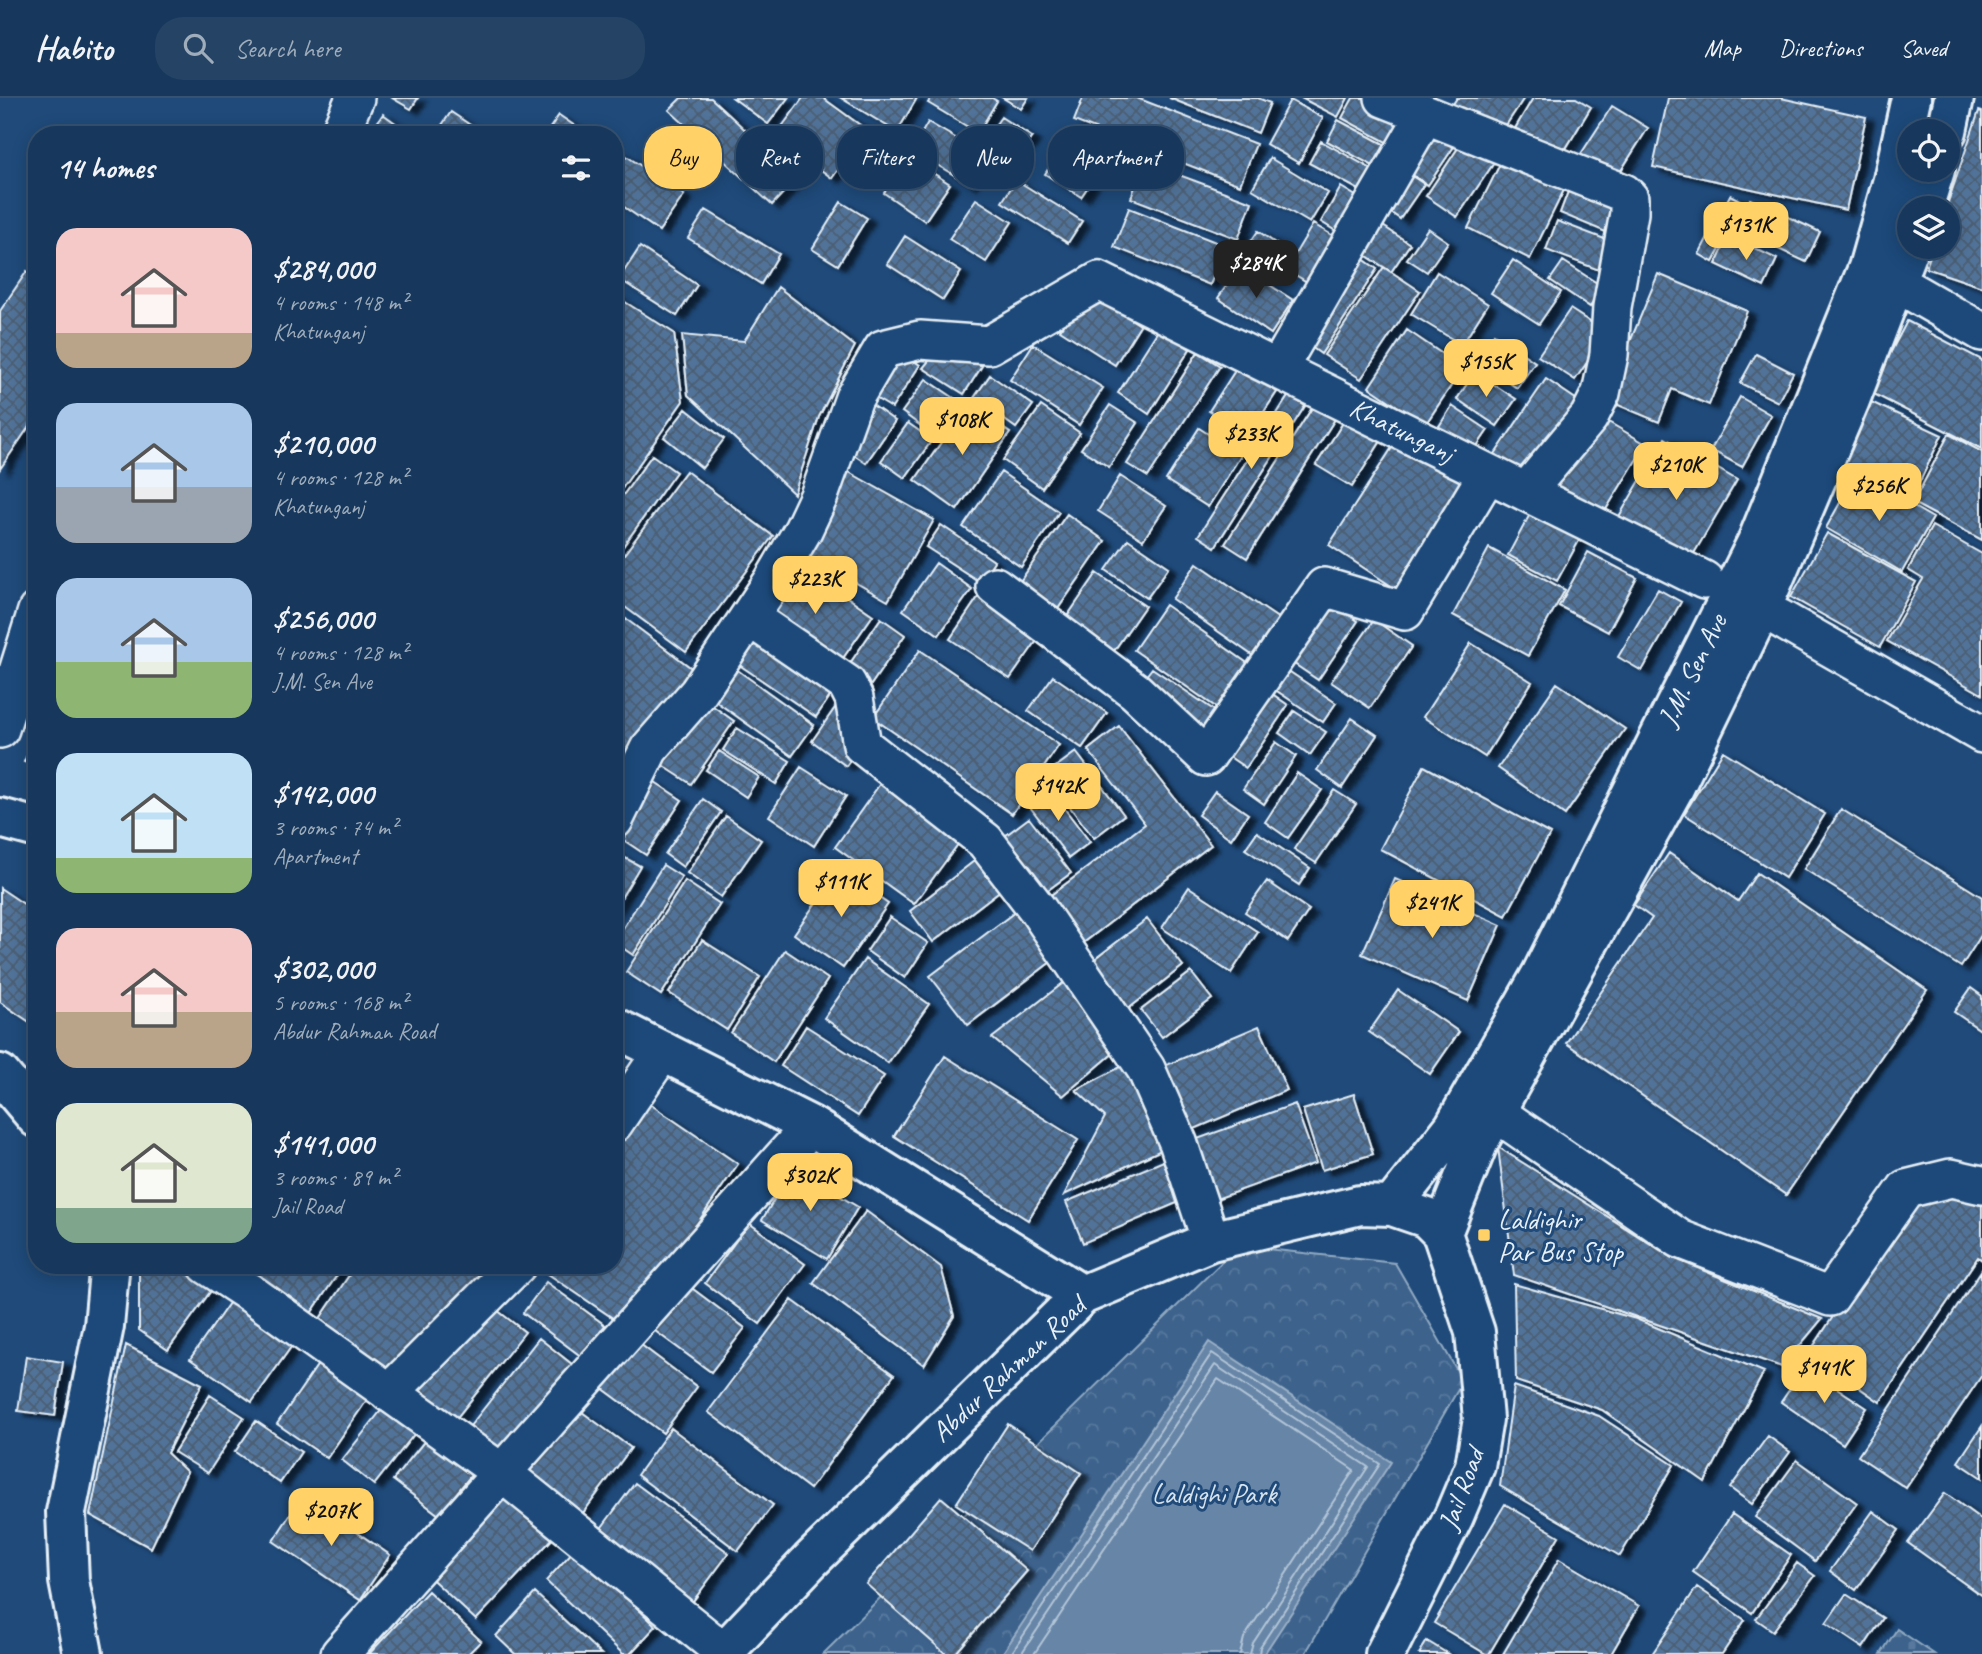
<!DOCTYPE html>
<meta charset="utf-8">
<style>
:root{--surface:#17385c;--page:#244365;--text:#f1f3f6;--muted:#9eacbb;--line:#365272;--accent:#ffd166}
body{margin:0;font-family:Caveat,sans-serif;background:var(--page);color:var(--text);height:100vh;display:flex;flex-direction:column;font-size:26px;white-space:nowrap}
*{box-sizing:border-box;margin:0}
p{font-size:23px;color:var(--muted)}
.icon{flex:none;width:38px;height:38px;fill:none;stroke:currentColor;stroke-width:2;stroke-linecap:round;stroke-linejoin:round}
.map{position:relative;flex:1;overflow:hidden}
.details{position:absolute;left:28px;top:28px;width:595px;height:1148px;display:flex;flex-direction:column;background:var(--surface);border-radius:28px;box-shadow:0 4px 18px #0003,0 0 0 2px var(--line)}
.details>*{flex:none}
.banner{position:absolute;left:644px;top:28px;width:665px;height:63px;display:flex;gap:14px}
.tools{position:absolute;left:1897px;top:21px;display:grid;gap:14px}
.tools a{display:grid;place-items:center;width:63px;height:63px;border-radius:50%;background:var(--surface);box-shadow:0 4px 18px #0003,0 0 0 2px var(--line);font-size:35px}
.price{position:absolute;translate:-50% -60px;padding:0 16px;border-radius:14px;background:var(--accent);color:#111;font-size:23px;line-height:46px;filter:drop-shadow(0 2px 4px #0008)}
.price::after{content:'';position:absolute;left:50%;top:42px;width:21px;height:16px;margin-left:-10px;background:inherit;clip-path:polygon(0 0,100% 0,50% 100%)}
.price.on{background:#222;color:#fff}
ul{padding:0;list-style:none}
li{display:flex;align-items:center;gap:21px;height:175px;padding:0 28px}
li span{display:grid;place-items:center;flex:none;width:196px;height:140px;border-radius:21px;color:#555}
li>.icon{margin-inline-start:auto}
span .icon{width:84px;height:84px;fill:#fffc;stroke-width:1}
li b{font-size:30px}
h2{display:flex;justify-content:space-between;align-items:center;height:84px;padding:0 28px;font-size:30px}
.pill{padding:0 24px;border-radius:28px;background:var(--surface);box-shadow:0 4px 18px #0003,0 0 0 2px var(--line);font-size:24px;line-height:63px}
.pill.on{background:var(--accent);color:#111}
header{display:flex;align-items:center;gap:42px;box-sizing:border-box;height:98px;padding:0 35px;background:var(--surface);border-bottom:2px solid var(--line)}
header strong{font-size:33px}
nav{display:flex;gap:38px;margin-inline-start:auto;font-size:24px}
.search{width:490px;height:63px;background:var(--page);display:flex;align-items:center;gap:18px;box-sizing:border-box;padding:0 24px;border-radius:28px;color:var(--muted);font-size:26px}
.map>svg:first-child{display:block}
</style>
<header>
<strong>Habito</strong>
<div class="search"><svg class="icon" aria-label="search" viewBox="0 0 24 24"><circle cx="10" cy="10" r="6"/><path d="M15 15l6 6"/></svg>Search here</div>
<nav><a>Map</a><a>Directions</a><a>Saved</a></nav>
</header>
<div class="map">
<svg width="1982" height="1556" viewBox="0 0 1982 1556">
<defs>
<pattern id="cemetery-stones" width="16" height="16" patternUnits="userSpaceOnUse" patternTransform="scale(1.75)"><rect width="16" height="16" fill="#3c628c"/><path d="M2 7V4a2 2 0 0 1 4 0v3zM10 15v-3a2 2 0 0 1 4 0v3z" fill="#58799d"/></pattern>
<pattern id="park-crowns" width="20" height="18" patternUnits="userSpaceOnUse" patternTransform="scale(1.75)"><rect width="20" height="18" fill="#3c628c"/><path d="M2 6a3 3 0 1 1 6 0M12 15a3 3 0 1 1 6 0" fill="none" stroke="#58799d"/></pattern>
<pattern id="building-cross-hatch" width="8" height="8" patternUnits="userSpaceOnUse" patternTransform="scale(1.75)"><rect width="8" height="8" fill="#517399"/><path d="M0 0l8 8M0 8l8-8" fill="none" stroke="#4c5e72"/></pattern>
<filter id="shadow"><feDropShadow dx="8" dy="4.5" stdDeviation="2" flood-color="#0009"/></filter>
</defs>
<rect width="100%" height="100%" fill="#1f4a7a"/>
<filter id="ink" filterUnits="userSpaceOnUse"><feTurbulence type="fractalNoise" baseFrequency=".0143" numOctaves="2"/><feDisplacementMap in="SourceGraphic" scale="14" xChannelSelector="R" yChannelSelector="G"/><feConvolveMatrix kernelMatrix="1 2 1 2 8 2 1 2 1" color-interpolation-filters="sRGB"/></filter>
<g filter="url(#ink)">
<path fill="url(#cemetery-stones)" stroke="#92aac2" stroke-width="2" d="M1897,1531l37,25h-53z"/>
<path fill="url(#park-crowns)" stroke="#92aac2" stroke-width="2" d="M1238,1148l157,17 68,118 -158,273h-482z"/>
<path fill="#6685a7" stroke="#9ab0c7" stroke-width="2" d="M1209,1244l182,120 -127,192h-262z"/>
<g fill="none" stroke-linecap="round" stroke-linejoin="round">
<path stroke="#b4c6d8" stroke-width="2" d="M1011,1556l201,-301 168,111 -120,183 -1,7
M1021,1556l194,-289 153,102 -115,176 -3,11
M1034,1556l184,-275 136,91 -110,168 -4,16"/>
</g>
<path fill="url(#building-cross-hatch)" stroke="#e8f1f8" stroke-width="2" filter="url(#shadow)" d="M392,0h26l-7,11z
M681,0h30l86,80 -25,27 -103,-95z
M733,0h55l-20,26z
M803,0h20l44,32 -35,48 -57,-42z
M841,0h76l-20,34z
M931,0h61l5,3 -19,32 -50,-30z
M1003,0h25l-7,11z
M1083,0h54l119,46 -16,41 -166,-64z
M1169,0h89l12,5 -12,30z
M1301,0h47l-10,19z
M1353,0h21l42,23 -15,29 -59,-32z
M1457,0h67l-27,41 -50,-26z
M1533,0h43l15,9 -32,53 -46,-28z
M1668,0h113l85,19 -20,93 -193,-43z
M1290,2l33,18 -24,45 -33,-19z
M1612,8l36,22 -35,55 -36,-23z
M1979,13l3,1v175l-56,-19 7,-21h15l-2,-39z
M451,14l34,23h-50z
M383,16l29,21h-43z
M559,17l29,20h-43z
M1001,19l31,20 -14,20 -31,-20z
M1338,22l59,31 -11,22 -59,-32z
M928,24l58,34 -17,28 -57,-34z
M1431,32l24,15 -27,40 -23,-15z
M873,33l29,21 -16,23 -29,-21z
M1071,36l37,23 -27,40 -36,-23z
M1466,38l32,21 -41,60 -31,-21z
M1321,43l63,35 -12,21 -63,-34z
M619,53l65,44 -25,36 -45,-31v-42z
M908,59l42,27 -25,37 -41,-28z
M1270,60l58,35 -18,30 -58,-34z
M1502,62l62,30 -34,69 -62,-31z
M1144,64l108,40 -14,37 -107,-41z
M1400,70l24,16 -24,35 -23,-16z
M1016,82l66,41 -14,22 -66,-41z
M1572,83l49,20 -13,32 -48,-20z
M1341,89l28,17 -20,35 -28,-17z
M1730,97l15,8 -32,59 -14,-8z
M976,101l36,23 -26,40 -37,-23z
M1750,101l70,33 -14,30 -70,-33z
M841,104l26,16 -29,47 -26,-16z
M1129,110l97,38 -16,39 -96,-38z
M706,112l73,44 -18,30 -73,-46z
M1557,123l53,20 -11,29 -53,-20z
M1377,124l33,22 -19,28 -33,-22z
M1313,126l29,17 -27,46 -29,-18z
M1428,130l20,14 -21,30 -20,-13z
M1258,133l24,17 -17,26 -25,-16z
M905,138l56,36 -18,28 -56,-36z
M1729,138l48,23 -13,28 -48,-23z
M640,149l57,38 -20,31 -58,-37z
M1359,158l18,13 -56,85 -18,-13z
M1513,162l48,32 -22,32 -48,-31z
M1563,163l40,26 -13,20 -40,-27z
M1240,168l53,34 -22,34 -53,-36z
M1384,169l36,24 -59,88 -37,-24z
M27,173l10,7v137l-37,54v-158z
M1437,174l51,32 -26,41 -51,-31z
M1658,176l89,37 -38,94 -37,-16 -13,33 -53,-22z
M778,189l77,59 -36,71 -25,77 -106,-99 -6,-60 62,6z
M1085,192l55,35 -25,40 -55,-35z
M614,197l60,38 9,68 -69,99z
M1570,211l37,24 -32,47 -37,-24z
M1907,223l75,39v89l-112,-57z
M1159,231l31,20 -41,65 -31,-21z
M1407,232l56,38 -38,57 -56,-38z
M1494,236l41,28 -18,26 -41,-28z
M1033,246l70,44 -24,37 -69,-45z
M941,248l41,20 -18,28 -41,-26z
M901,254l19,13 -28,43 -20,-12z
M1198,254l22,14 -72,111 -21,-13z
M1756,256l37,19 -15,29 -38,-19z
M1238,268l39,26 -29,44 -39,-25z
M1475,274l41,27 -19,27 -40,-27z
M990,277l43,30 -17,23 -42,-30z
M926,281l34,23 -24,35 -34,-25z
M1546,281l37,25 -50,75 -38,-25z
M1289,297l16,11 -90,141 -17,-11z
M1740,299l31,18 -29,52 -31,-17z
M1871,304l71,33 -29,61 -70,-32z
M871,306l24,17 -29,42 -25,-17z
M968,306l42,29 -53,77 -42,-30z
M1110,307l28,18 -29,44 -28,-18z
M1314,307l21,14 -88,139 -22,-14z
M1041,308l39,27 -38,55 -39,-28z
M1452,308l36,24 -17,25 -35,-24z
M686,311l38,30 -22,29 -38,-31z
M1598,318l48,28 -44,72 -47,-28z
M1346,320l35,23 -29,46 -36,-22z
M908,325l24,17 -27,38 -24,-17z
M1199,330l42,27 -33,52 -42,-27z
M1949,336l33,18v88l-69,-37z
M1665,340l72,42 -51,87 -72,-42z
M1397,342l67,43 -68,106 -67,-44z
M652,357l24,17 -62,87v-51z
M686,373l87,65 -87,116 -72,-53v-31z
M847,373l87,49 -46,81 -86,-49z
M1001,374l58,40 -38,55 -58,-40z
M1856,376l77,44 -31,54 -76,-44z
M1120,378l46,30 -23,34 -45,-29z
M1537,403l49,27 -29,53 -49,-26z
M1067,416l38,27 -52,75 -39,-26z
M941,427l53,36 -14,21 -54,-35z
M1932,428l50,28v140l-95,-53 36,-62 -15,-9z
M1827,435l89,49 -36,65 -89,-50z
M1128,441l41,28 -22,31 -41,-28z
M1489,450l76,42 -37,66 -75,-41z
M1588,454l49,26 -29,54 -49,-26z
M795,463l78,54 -39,56 -78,-55z
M936,465l36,26 -33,46 -36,-25z
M1197,465l88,60 -26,37 -87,-61z
M1097,475l48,33 -34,49 -47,-34z
M1658,491l23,13 -39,69 -24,-14z
M983,492l60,42 -33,47 -60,-40z
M1324,501l34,22 -40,59 -34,-23z
M1165,507l88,62 -30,45 -89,-62z
M881,520l24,17 -39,57 -24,-17z
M626,521l68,51 -69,92 -11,-8v-120z
M1374,522l38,26 -42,62 -39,-26z
M755,528l84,57 -23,34 -84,-57z
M1471,545l61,39 -47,75 -62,-40z
M920,552l139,95 -47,69 -139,-96z
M729,566l85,61 -22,31 -85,-61z
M1152,570l75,51 -12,17 -75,-52z
M1284,570l52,35 -13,19 -52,-35z
M1053,578l54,37 -25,35 -54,-37z
M1557,585l68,46 -60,86 -67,-47z
M1261,588l27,19 -42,63 -28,-19z
M703,601l31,22 -43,63 -32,-21z
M839,604l20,46 -13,18 -34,-25z
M1294,613l32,21 -16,23 -31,-22z
M1352,620l25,17 -35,53 -25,-18z
M1119,628l92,119 -129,99 -35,-46 98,-74 -57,-74z
M737,630l53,33 -14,23 -53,-34z
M37,634v35l-13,-5z
M1276,644l20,14 -32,48 -21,-15z
M719,653l40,26 -13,20 -40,-27z
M1723,653l102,63 -40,64 -101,-64z
M1076,654l48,63 -30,23 -49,-63z
M1424,668l126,68 -44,82 -126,-67z
M801,669l45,29 -32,50 -45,-30z
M1297,675l25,17 -34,48 -23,-16z
M887,676l80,58 -53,72 -79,-57z
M652,682l30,20 -36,55 -30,-20z
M1048,689l42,55 -21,16 -42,-55z
M1334,692l22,14 -40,59 -22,-14z
M1215,693l33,23 -17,25 -33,-24z
M703,701l18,13 -38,55 -18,-13z
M1841,711l141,88v37l-21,33 -157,-98z
M726,718l35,24 -40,57 -34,-24z
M1029,720l42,55 -35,26 -42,-55z
M1257,734l53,36 -11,17 -54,-36z
M614,754l26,14 -26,44z
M1669,755l69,48 19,-28 170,117 -141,205 -220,-152 86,-125 -18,-13z
M978,760l24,31 -69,53 -23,-31z
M663,767l19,12 -49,78 -19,-13z
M839,772l49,34 -45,64 -49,-34z
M1395,781l106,46 -33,76 -106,-47z
M685,783l35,23 -59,91 -35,-23z
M1267,783l42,29 -21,31 -43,-29z
M1189,789l69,45 -27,41 -69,-45z
M0,790l37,25v114l-37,-25z
M1023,808l37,49 -92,70 -38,-49z
M890,819l38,26 -23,35 -38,-27z
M1147,821l36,47 -60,47 -36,-48z
M702,842l58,37 -33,53 -58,-37z
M785,852l43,29 -54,83 -43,-29z
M865,861l64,45 -41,59 -64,-45z
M1191,874l21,27 -50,38 -21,-27z
M1071,879l52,68 -60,51 -71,-58z
M1971,890l11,8v35l-28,-19z
M1398,892l61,42 -29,42 -61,-42z
M806,928l78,50 -26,40 -77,-50z
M1259,928l28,64 -102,43 -28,-64z
M945,958l133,84 -50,80 -134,-84z
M1128,965l42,83 -106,49 41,-78 -29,-27z
M1354,996l19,60 -51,16 -19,-60z
M644,1002l94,64 -112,163 -91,-62h79v-122z
M1295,1006l21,59 -108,39 -22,-59z
M1498,1049l175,111 149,61 -40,48 -268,-92z
M1173,1059l18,40 -108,46 -17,-41z
M793,1070l65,39 -31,52 -65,-39z
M1982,1094v68l-4,-3 -98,145 -71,-49 101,-153z
M866,1113l75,56 13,49 -30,49 -111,-82z
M749,1125l56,41 -45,60 -55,-41z
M139,1167h42l32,23 -45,62 -29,-20z
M237,1167h107l-39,57z
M356,1167h108l21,15 -97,99 -75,-50z
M1981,1173l1,104 -76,113 -48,-32z
M546,1184l59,43 -23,32 -59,-44z
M685,1185l60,45 -34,44 -60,-44z
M1514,1186l122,35 128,53 -59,110 -103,-72 -86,-29z
M234,1198l62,44 -44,62 -62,-43z
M792,1202l102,75 -84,114 -102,-77z
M488,1205l37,29 -74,93 -37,-29z
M539,1240l34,27 -77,96 -33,-26z
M632,1240l65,49 -34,46 -65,-48z
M126,1247l76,39 -35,69 20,19 -36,76 -61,-33z
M26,1258l37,6 -8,54 -37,-5z
M323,1259l50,34 -46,67 -50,-34z
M1805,1269l62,41 -24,36 -62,-42z
M1514,1288l85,30 75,49 -54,91 -120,-70z
M210,1297l34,22 -36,56 -34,-21z
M567,1303l64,47 -54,73 -64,-47z
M387,1305l32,25 -45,57 -32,-25z
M256,1323l45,31 -21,31 -45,-31z
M1008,1326l73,49 -51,78 -74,-47z
M1982,1328v52l-24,-16z
M671,1330l102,77 -35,46 -101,-76z
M431,1335l45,36 -37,46 -46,-35z
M1768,1338l22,16 -38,52 -22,-16z
M1797,1362l60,43 -42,58 -60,-44z
M635,1385l94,70 -39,52 -94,-70z
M501,1386l55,51 -80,85 -55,-51z
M1945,1395l37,27v76l-74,-53z
M303,1397l87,60 -30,45 -87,-59z
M941,1399l86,74 -72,83h-9l-80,-70z
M1505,1406l54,32 -70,118h-3l-52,-31z
M1873,1413l26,19 -43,60 -26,-19z
M1732,1416l59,41 -39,58 -59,-41z
M575,1451l81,77 -26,28h-7l-77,-73z
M1559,1461l80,47 -28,48h-108z
M1797,1465l18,13 -42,55 -17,-12z
M1697,1489l48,33 -23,34h-70z
M428,1493l53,50 -13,13h-99z
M535,1495l66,61h-86l-19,-18z
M1846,1496l37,24 -20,30 -37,-25z
M1427,1543l21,13h-29z"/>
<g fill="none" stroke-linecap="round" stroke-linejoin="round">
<defs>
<path id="street" d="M1384,0l240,95 5,5v15l-17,94 -3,48 -8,38 -12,24 -63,75
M339,37l16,-37
M1895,187l12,4 75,43
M1278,271l147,-254
M995,488l140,105 71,66 118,-170 81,24 83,-138
M749,519l98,67 7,14 8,47 123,96 53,69 108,159 32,73 33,99
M1779,520l203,116
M0,631l37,-118
M614,722l35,-71 49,-56 75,-112 30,-51 16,-34 35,-98 29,-49 37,-9 69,5 110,-64 605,299
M1495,1014l185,127 150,58 76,-108 45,-11 31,7
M614,1025l49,-72
M207,1167l46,30 249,178 222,179
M389,1295l128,-128
M340,1556l471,-528"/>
<path id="secondary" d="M1947,33l7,-33
M1923,110l12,-38
M0,720l37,10
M614,929l197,99 271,169
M0,976l37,44
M1392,1108l62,-79 87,-152 216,-433 111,-274 25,-88 18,-82
M1442,1135l37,-92 195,-353 88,-181 88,-207 59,-154
M83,1556l-14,-73 -3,-69 38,-186 5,-54 -2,-7
M722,1556l88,-93 272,-266 129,-54 149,-36 32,1 35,12 15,15 33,99 8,87 -8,47 -21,50 -69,138"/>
</defs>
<use href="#street" stroke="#e8f1f8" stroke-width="42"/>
<use href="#secondary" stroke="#e8f1f8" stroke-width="44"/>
<use href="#street" stroke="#1f4a7a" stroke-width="37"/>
<use href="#secondary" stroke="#1f4a7a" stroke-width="38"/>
</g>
</g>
<rect fill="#ffd166" stroke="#1f4a7a" stroke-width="2.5" x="1477" y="1130" width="14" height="14" rx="3.5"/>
<g text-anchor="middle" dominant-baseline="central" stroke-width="6" stroke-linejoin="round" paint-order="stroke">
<g font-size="28" fill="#e8f1f8" stroke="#1f4a7a">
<text transform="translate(1402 332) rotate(26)">Khatunganj</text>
<text transform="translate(1692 572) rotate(-64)">J.M. Sen Ave</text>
<text transform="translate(1008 1271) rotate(-43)">Abdur Rahman Road</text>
<text transform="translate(1461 1391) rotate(-70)">Jail Road</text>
</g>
<g font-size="28" fill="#e8f1f8" stroke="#1f4a7a" text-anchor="start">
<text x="1498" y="1121">Laldighir<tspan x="1498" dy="32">Par Bus Stop</tspan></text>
</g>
<g font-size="28" fill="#d7e3ed" stroke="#1f4a7a">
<text x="1214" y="1395">Laldighi Park</text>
</g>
</g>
</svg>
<div class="tools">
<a><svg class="icon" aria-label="locate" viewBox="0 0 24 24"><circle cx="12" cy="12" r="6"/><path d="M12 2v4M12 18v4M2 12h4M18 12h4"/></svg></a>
<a><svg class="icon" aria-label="layers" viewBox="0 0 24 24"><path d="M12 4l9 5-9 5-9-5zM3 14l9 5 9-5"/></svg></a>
</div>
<b class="price" style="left:1746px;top:164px">$131K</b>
<b class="price on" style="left:1256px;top:202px">$284K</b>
<b class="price" style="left:1486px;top:301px">$155K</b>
<b class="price" style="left:962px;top:359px">$108K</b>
<b class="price" style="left:1251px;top:373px">$233K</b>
<b class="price" style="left:1676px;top:404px">$210K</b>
<b class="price" style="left:1879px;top:425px">$256K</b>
<b class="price" style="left:815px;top:518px">$223K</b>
<b class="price" style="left:1058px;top:725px">$142K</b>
<b class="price" style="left:841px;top:821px">$111K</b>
<b class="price" style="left:1432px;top:842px">$241K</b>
<b class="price" style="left:810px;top:1115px">$302K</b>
<b class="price" style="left:1824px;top:1307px">$141K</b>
<b class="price" style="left:331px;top:1450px">$207K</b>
<div class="banner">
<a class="pill on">Buy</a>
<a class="pill">Rent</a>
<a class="pill">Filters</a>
<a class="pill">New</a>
<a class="pill">Apartment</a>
</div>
<section class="details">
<h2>14 homes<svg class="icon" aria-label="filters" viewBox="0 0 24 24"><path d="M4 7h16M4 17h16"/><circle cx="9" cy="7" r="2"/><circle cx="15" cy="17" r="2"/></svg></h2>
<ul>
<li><span style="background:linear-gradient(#f6c9c9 75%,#b9a48a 0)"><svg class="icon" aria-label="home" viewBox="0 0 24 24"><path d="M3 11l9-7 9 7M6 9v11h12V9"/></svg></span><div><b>$284,000</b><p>4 rooms · 148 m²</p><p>Khatunganj</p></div></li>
<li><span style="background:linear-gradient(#a9c7e8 60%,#9aa5b1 0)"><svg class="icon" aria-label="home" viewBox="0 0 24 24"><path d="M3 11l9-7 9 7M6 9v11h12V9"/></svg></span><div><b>$210,000</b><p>4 rooms · 128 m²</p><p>Khatunganj</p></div></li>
<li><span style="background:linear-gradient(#a9c7e8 60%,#8fb573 0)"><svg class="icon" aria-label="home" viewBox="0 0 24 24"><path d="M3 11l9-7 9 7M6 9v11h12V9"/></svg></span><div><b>$256,000</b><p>4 rooms · 128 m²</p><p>J.M. Sen Ave</p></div></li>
<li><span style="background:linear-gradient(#bfe0f5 75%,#8fb573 0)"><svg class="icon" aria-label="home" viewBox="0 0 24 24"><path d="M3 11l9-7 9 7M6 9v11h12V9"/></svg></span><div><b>$142,000</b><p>3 rooms · 74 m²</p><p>Apartment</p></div></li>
<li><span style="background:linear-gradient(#f6c9c9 60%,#b9a48a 0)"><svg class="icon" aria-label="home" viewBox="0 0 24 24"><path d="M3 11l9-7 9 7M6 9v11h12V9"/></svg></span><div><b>$302,000</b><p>5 rooms · 168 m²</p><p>Abdur Rahman Road</p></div></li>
<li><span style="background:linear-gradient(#dfe7d0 75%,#7fa58c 0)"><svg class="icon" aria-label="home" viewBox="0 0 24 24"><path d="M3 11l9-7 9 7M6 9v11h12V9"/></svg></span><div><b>$141,000</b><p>3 rooms · 89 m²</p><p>Jail Road</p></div></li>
</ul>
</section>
</div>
